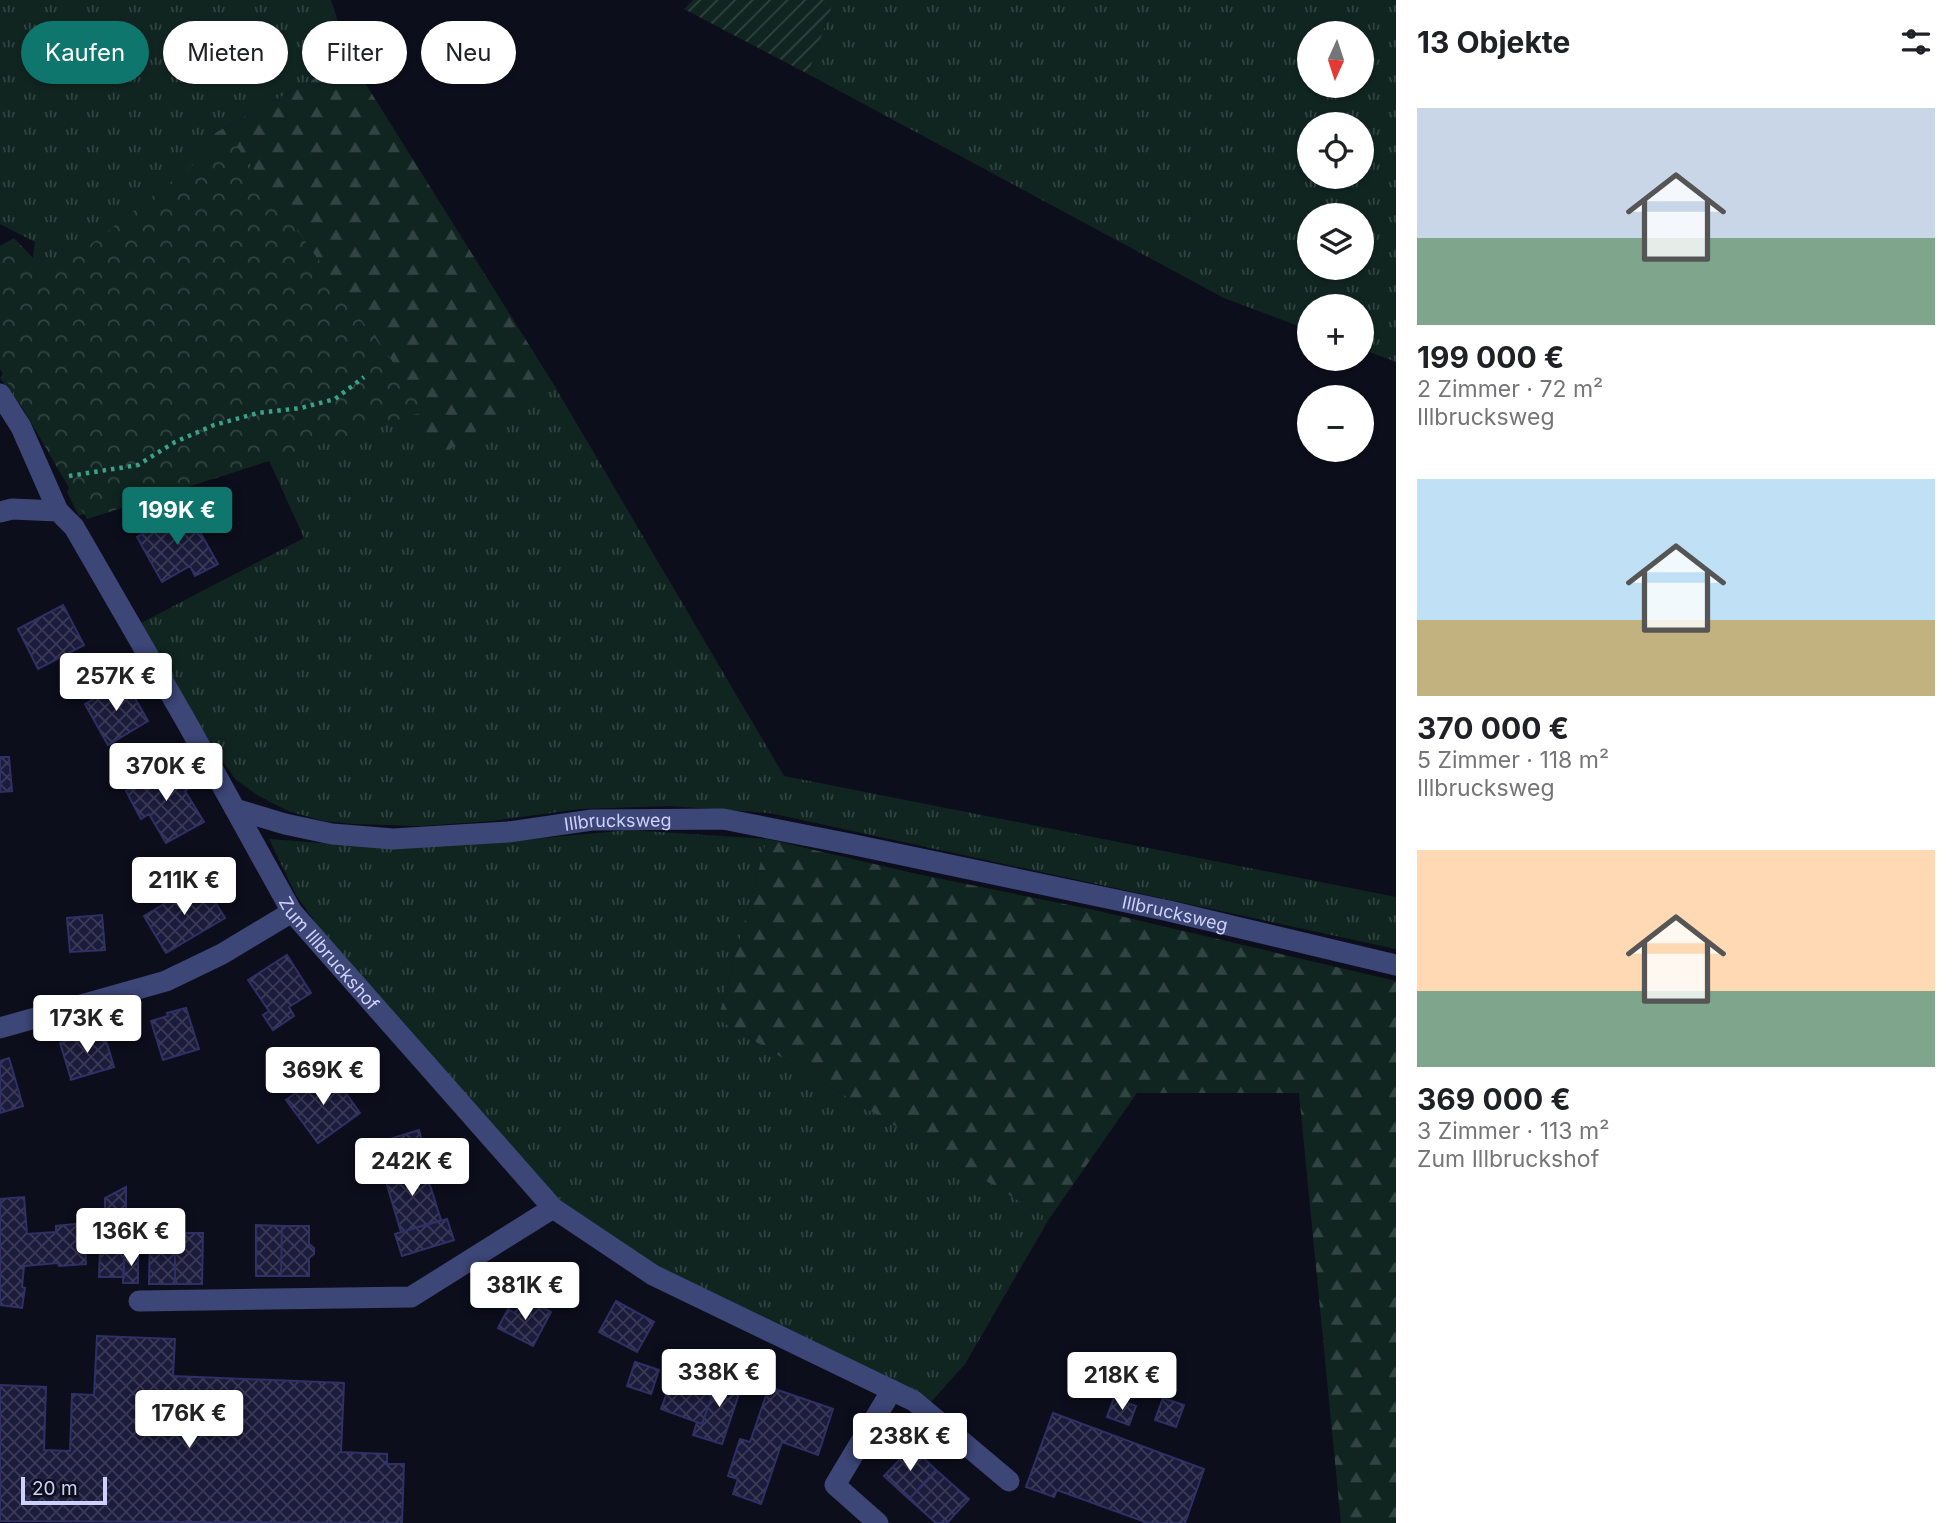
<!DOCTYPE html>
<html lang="de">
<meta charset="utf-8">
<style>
:root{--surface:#fff;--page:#f2f2f2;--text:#202124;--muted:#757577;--accent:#0f766e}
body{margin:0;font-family:Inter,sans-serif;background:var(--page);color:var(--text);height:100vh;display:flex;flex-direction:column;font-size:26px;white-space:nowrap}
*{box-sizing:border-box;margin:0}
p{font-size:23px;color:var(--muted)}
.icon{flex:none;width:38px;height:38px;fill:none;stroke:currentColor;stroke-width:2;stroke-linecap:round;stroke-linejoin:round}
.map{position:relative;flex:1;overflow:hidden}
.details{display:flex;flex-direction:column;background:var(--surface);width:560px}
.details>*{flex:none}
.banner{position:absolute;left:21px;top:21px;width:665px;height:63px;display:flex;gap:14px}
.needle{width:46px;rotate:183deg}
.controls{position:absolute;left:1297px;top:21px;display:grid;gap:14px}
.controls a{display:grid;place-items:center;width:77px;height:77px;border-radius:50%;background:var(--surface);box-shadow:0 2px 5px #0004;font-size:35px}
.scale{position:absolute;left:21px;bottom:18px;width:86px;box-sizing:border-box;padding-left:7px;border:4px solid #cdd1fa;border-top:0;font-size:19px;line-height:24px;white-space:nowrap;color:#cdd1fa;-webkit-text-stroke:5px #0d0e1c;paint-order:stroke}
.price{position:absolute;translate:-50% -60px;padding:0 16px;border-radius:7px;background:#fff;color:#222;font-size:23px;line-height:46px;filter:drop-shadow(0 2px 4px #0008)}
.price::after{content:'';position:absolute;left:50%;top:42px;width:21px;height:16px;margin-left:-10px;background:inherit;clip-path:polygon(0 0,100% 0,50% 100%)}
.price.current{background:var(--accent);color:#fff}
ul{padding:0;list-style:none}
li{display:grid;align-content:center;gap:14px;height:371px;padding:0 21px}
li span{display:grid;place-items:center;height:217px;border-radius:0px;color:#555}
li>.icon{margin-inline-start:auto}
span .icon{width:126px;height:126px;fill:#fffc;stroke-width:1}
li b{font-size:30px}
h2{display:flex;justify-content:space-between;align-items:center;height:84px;padding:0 21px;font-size:30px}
.tag{padding:0 24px;border-radius:32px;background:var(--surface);box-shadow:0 2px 5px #0004;font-size:24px;line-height:63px}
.tag.current{background:var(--accent);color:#fff}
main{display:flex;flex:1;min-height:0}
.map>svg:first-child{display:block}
</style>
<main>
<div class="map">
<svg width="1396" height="1523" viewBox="0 0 1396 1523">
<defs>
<pattern id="grass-tufts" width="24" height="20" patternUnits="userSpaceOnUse" patternTransform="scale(1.75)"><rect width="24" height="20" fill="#112520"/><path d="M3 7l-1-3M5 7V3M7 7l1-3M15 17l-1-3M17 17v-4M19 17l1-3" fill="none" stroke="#324441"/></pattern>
<pattern id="forest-firs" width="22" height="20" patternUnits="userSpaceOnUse" patternTransform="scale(1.75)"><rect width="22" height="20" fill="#112520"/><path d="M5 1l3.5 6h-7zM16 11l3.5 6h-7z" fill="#324441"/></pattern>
<pattern id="park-crowns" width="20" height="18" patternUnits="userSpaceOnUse" patternTransform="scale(1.75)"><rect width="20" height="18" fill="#112520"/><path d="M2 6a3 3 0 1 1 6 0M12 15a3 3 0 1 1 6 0" fill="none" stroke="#324441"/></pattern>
<pattern id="garden-furrows" width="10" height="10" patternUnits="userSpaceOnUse" patternTransform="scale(1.75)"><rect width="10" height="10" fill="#112520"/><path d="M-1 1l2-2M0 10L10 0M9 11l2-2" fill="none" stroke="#324441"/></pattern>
<pattern id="building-cross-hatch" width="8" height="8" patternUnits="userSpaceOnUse" patternTransform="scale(1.75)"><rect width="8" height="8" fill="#1b1b3b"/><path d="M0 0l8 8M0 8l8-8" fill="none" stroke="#3b3b58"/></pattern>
</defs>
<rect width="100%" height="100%" fill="#0d0e1c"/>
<path fill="url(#grass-tufts)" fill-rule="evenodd" d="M0,0h331l19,59 -144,79 161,222 -343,50 -24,-32 24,-34 4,-47 7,-55 -35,-18z
M834,0h562v362l-34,-13v-43h-53v24l-85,-32 -416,-224zM1309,33h53v53h-53zM1309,124h53v53h-53zM1309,215h53v53h-53z
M380,377l58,80 113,-77 233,396 612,121v52l-626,-136 -101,-7 -89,3 -88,12 -72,5 -65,-2 -31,-3 -36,-10 -29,-15 -24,-17 -24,-35 -70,-121 163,-85 -45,-100 -180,78 -12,-24 5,-9z
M629,830l138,9 -49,180 331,200 -84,145 -34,38 -273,-135 -98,-67 -224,-249 -40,-56 -27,-56 115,9 107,-5z"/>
<path fill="url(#forest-firs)" d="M350,59l201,321 -114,78 -231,-320z
M767,839l150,35 177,36 302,71v542h-55l-42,-430h-162l-88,126 -331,-200z"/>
<path fill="url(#park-crowns)" d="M230,136l135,189 64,85 -342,109 -87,-150v-123l14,-8 36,38z"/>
<path fill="url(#garden-furrows)" d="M693,0h141l-26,74 -124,-65z"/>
<path fill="url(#building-cross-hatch)" stroke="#2f3065" stroke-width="2" d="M187,509l31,55 -23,12 -5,-10 -28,16 -25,-45z
M63,605l21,40 -46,24 -20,-40z
M125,681l23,40 -40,24 -23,-41z
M0,757h9l3,34 -12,1z
M174,763l15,25 -4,3 19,31 -38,21 -17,-29 -8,5 -15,-28z
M202,881l23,37 -59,35 -22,-37z
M102,915l3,35 -35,2 -3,-34z
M287,955l24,38 -22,14 5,9 -21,14 -10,-15 6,-4 -21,-31z
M186,1008l13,41 -36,11 -12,-39 17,-5 -1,-3z
M103,1030l11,37 -44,13 1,-1 -11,-36z
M9,1058l14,48 -23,7v-52z
M329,1069l1,2 -4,3 13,19 4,-4 17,24 -42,30 -32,-43z
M419,1130l9,31 -45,13 -3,-12 -2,1 -2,-6 2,-1 -4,-12z
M423,1163l18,57 -40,12 -17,-57z
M126,1187v39l-21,-11v-17z
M24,1197l3,37 29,-2v-6l28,-3 2,41 -27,2 -1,-3 -34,3 -2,21 3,1 -3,20 -22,-3v-106z
M447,1219l7,21 -52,16 -7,-22z
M256,1225l26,1 -1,50h-25z
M282,1226h27v18l5,4v6l-5,4v18h-28z
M150,1233h25v51h-26z
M175,1233h28l-1,51h-27z
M125,1234h13v16h-13z
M138,1252v31h-15l1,-30z
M100,1253h24v24h-25z
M524,1298l27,14 -18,34 -35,-18 10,-19 7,4z
M616,1301l38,21 -17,30 -38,-20z
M97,1336l78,3 -2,37 171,7 -3,69 46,2v10h17l-2,59 -402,-2v-136l46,2 -2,63 26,1 2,-57 22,1z
M635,1362l24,8 -8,24 -24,-8z
M714,1372l29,10 -21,62 -29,-9 4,-13 5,2 13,-36 -5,-2z
M674,1374l41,14 -13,36 -41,-15z
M769,1387l64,22 -15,46 -36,-13 -21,62 -28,-10 5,-15 -10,-3 12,-37 10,3z
M1114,1398l22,8 -7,19 -22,-8z
M1163,1398l21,7 -8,22 -21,-7z
M1053,1413l151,56 -19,54h-37l-91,-33 -3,7 -28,-10z
M912,1447l24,23 -27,29 -25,-23z
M936,1470l33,29 -22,24h-11l-27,-24z"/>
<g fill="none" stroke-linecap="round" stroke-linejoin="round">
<path stroke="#38a386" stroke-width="4.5" stroke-dasharray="3.5 5" stroke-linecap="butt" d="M69,476l69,-11 37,-23 39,-17 44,-12 43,-5 34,-9 29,-22"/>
<g stroke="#3c4677" stroke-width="21">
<path d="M0,394l21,33 37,84"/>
<path id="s1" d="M0,512l12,-3 46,2 16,16 112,194 49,88 50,15 47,10 61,5 115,-7 84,-12 131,-1 127,25 319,67 227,54"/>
<path id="s2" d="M235,809l57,103 261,296 100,67 261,126 95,80"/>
<path d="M0,1028l166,-47 56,-27 70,-42"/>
<path d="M139,1301l272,-4 142,-89"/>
<path d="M878,1523l-43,-38 57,-95"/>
</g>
</g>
<g text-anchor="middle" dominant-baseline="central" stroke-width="5" stroke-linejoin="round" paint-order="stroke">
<g font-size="18" fill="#cdd1fa" stroke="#0d0e1c">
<text stroke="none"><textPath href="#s1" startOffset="793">Illbrucksweg</textPath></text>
<text stroke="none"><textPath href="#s1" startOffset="1360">Illbrucksweg</textPath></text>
<text stroke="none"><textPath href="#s2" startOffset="173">Zum Illbruckshof</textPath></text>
</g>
</g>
</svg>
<div class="controls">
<a><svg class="needle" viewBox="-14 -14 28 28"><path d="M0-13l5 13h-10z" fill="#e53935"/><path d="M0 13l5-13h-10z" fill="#757577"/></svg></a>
<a><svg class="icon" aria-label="locate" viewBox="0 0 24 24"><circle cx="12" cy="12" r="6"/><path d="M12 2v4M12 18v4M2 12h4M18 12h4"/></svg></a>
<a><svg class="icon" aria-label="layers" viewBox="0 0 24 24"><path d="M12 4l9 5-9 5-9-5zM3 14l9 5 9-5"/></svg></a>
<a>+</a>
<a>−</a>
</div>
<div class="scale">20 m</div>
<b class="price current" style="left:177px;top:547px">199K €</b>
<b class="price" style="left:116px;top:713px">257K €</b>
<b class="price" style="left:166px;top:803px">370K €</b>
<b class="price" style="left:184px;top:917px">211K €</b>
<b class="price" style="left:87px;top:1055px">173K €</b>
<b class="price" style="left:323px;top:1107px">369K €</b>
<b class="price" style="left:412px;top:1198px">242K €</b>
<b class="price" style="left:131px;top:1268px">136K €</b>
<b class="price" style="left:525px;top:1322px">381K €</b>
<b class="price" style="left:719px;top:1409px">338K €</b>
<b class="price" style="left:1122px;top:1412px">218K €</b>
<b class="price" style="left:189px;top:1450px">176K €</b>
<b class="price" style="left:910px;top:1473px">238K €</b>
<div class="banner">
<a class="tag current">Kaufen</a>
<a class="tag">Mieten</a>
<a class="tag">Filter</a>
<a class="tag">Neu</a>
</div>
</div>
<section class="details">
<h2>13 Objekte<svg class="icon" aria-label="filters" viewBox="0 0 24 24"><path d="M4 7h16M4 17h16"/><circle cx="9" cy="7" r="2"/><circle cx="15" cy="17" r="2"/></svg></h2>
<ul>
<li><span style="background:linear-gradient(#c9d6e8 60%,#7fa58c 0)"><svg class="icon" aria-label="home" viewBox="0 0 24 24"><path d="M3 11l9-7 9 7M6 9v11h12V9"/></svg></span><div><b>199 000 €</b><p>2 Zimmer · 72 m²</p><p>Illbrucksweg</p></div></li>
<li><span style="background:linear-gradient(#bfe0f5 65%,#c2b280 0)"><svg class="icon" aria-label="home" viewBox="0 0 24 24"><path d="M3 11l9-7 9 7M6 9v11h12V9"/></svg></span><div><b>370 000 €</b><p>5 Zimmer · 118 m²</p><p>Illbrucksweg</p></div></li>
<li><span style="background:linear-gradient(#ffd9b3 65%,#7fa58c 0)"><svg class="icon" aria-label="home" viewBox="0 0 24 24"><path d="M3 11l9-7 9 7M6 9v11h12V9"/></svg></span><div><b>369 000 €</b><p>3 Zimmer · 113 m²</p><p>Zum Illbruckshof</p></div></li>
</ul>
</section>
</main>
